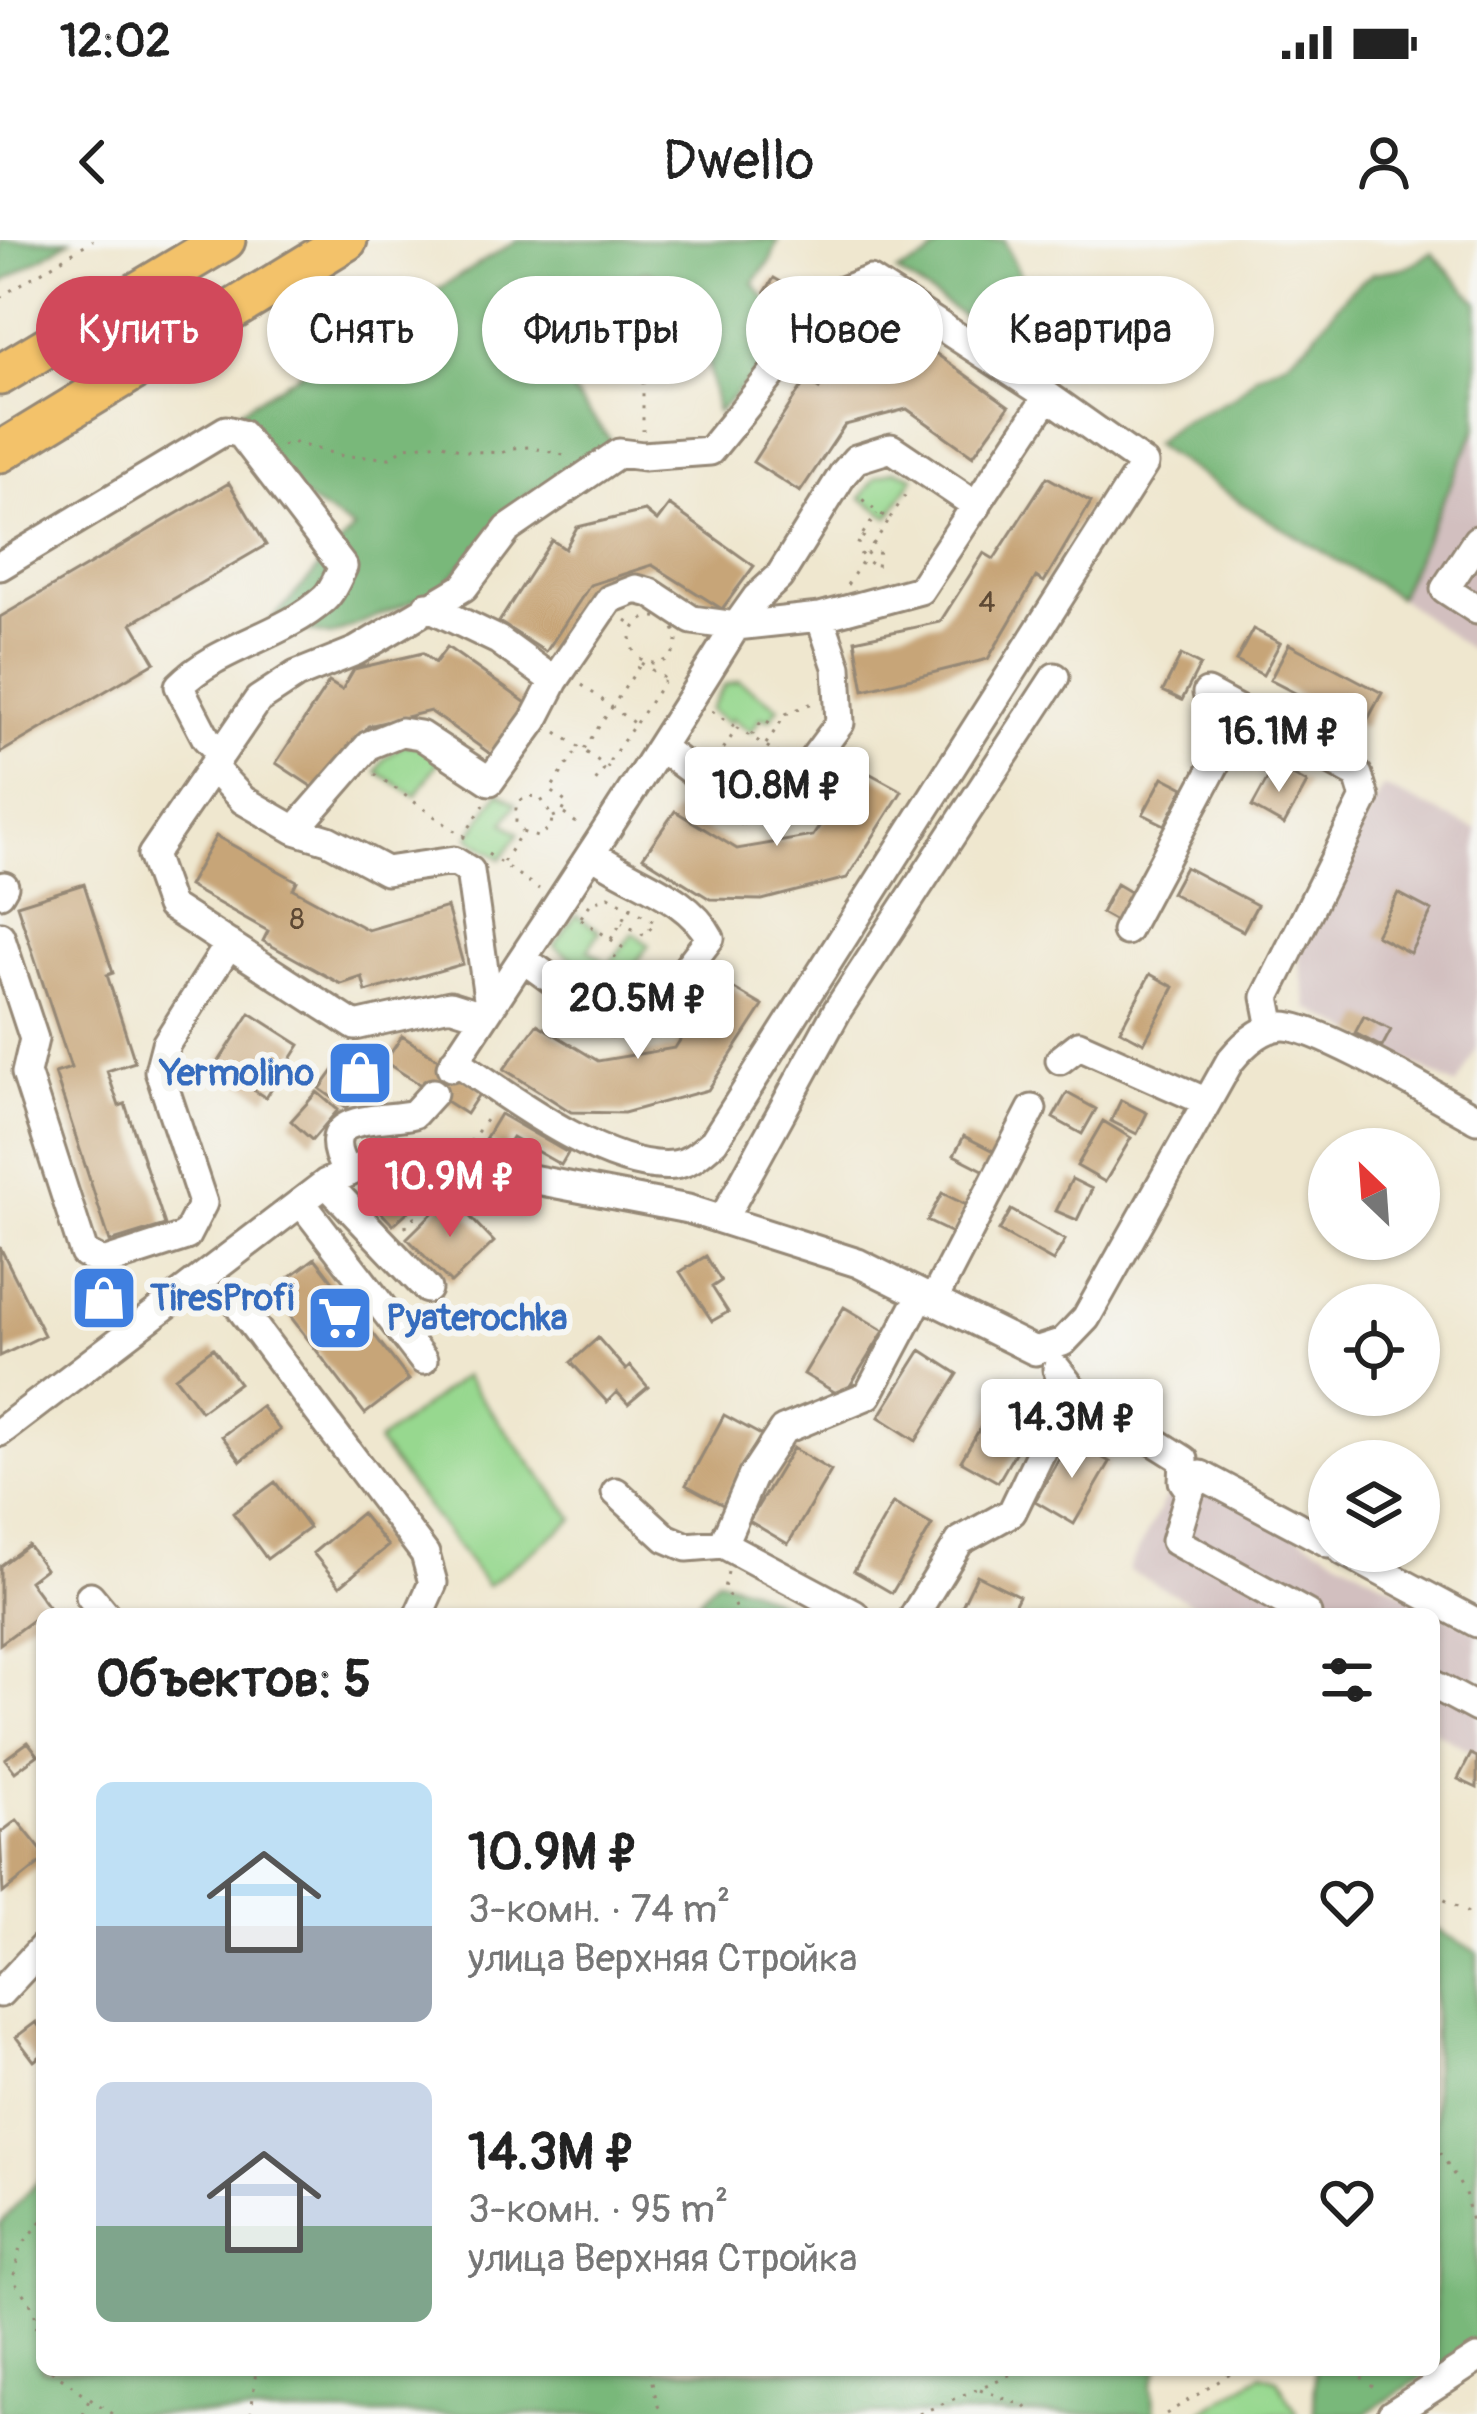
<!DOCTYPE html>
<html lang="ru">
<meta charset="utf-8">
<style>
:root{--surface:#fff;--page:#f6f6f6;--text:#222;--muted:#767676;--accent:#d1495b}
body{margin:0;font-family:Pangolin,sans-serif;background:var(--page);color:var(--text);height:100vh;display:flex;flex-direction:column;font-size:45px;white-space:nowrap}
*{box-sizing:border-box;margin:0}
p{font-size:39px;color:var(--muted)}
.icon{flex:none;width:66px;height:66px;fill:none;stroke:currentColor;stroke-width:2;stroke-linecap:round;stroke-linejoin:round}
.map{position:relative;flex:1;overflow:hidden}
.drawer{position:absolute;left:36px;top:1368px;width:1404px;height:768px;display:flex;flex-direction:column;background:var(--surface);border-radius:18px;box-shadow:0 3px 9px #0004}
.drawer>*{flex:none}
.guide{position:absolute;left:36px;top:36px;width:1407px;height:108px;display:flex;gap:24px}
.needle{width:78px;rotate:335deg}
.fabs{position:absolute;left:1308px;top:888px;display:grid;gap:24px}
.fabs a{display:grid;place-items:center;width:132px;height:132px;border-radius:50%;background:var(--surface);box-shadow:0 3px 9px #0004;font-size:60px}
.price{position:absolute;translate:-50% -102px;padding:0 27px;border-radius:12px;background:#fff;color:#222;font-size:39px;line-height:78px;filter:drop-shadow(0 3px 6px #0008)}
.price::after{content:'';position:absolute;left:50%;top:72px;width:36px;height:27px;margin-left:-18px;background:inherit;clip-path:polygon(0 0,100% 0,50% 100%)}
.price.active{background:var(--accent);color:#fff}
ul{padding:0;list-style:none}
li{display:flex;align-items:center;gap:36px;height:300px;padding:0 60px}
li span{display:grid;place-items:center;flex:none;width:336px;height:240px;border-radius:18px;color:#555}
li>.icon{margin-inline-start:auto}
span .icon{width:144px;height:144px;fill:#fffc;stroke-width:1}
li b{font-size:51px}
h2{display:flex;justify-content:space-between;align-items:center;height:144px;padding:0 60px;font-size:51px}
.pill{padding:0 42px;border-radius:54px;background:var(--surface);box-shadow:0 3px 9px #0004;font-size:42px;line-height:108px}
.pill.active{background:var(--accent);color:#fff}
.status{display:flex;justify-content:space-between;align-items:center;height:84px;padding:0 60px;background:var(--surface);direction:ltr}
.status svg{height:33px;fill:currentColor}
header{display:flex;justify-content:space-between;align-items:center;height:156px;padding:0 60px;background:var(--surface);font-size:54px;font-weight:600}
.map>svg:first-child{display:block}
</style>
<div class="status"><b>12:02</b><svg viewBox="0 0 49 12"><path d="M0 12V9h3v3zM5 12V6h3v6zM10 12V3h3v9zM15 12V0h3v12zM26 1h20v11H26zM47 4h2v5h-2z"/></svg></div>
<header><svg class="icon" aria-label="back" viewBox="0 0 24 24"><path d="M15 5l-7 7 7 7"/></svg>Dwello<svg class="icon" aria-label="person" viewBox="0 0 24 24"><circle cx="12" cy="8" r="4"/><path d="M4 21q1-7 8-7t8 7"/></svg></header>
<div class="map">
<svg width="1477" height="2174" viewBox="0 0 1477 2174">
<rect width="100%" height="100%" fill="#f6f6f2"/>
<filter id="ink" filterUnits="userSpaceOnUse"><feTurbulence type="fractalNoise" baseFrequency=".00833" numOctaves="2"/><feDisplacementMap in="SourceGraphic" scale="24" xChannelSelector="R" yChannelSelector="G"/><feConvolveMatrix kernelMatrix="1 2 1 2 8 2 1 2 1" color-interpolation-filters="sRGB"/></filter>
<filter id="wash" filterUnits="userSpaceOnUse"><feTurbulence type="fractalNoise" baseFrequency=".004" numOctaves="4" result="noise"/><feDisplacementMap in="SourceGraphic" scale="48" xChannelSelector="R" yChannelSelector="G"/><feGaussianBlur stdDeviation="2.7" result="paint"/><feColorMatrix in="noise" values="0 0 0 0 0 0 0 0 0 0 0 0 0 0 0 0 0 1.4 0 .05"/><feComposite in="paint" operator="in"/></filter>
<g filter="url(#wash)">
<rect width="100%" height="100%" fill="#efe7cf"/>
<path fill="#d2bfbf" d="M1477,187v228l-79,-58z
M1383,547l94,43v218l-21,38 -148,-78 -11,-62z
M1179,1232l298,160v122l-43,-23v-117h-222l-84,-44z"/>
<path fill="#97d88f" stroke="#698156" stroke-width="3" d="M895,230l19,7 -25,40 -28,-19 14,-20z
M739,441l40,26 -9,12 -9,-2 -10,15 -20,-14 -3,5 -19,-13 16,-25z
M404,504h14l22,15 -24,37 -39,-24 6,-12z
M499,552l17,12 -12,19 15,10 -18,26 -32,-22z
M576,675l24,16 -12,19 21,14 24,-31 16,12 -16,21 5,4 -16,23 -68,-47z
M464,1136l110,143 -87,67 -110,-144z
M1262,2134l15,5 21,35h-100z"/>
<path fill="#79b87a" stroke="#5a714c" stroke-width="3" d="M0,0h70l-70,44z
M518,0h260l-7,20 -18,23 24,30 20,4 -10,25 -70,71 -20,-113 -51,-29 -85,37 -5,62 56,72 -28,36 -53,13 -91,99 -110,46 -60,-14 84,-93 -58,-36 -59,-81z
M946,0h58l33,74 25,18 11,31 -23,1 -19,-4 -134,-88 29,-13z
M1432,13l45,49v125l-79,170 -139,-83 -106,-70 24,-20 57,-27 22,-22 30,-14 25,-21 38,-49 24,-18 32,-5z
M717,1339l32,9 54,26h-89l-15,-14z
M1434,1688l43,24v389l-43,28z
M42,1937v193h1116l-6,15 3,29h-1155v-190z
M1315,2130h118l-68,44h-51z"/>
<g id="blocks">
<path fill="#c7a578" d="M774,38l14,8 -10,14 -13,-8z
M636,58l5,10 15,-8 10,22 -15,7 4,9 -37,17 -4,-9 -26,12 -10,-22 26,-12 -4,-9z
M924,105l85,61 -36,50 -66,-47 -62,16 -45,67 -47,-30 53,-82 13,9 12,-22 69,-16 12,10z
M1047,237l44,25 -47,80 -8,-5 -48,82 -124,31 -9,-50 85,-18 44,-69 10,6z
M229,243l37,62 -134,78 23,39 -155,91v-136z
M669,265l85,61 -32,43 -70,-44 -62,20 -44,67 -47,-30 53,-82 13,9 12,-22 68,-16 12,10z
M1253,389l27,14 -17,32 -27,-14z
M1289,404l93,49 -19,35 -93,-48z
M447,407l85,60 -36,51 -66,-47 -62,15 -45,68 -47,-31 53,-81 13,8 12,-21 69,-16 12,10z
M1181,415l19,10 -18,35 -19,-9z
M1275,525l32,18 -23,42 -32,-18z
M858,527l44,24 -55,87 -85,22 -52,-1 -67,-42 32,-46 62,38 76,-13z
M1163,537l21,11 -19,37 -22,-11z
M216,596l81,45 -4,8 75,41 79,-23 16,57 -97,28 -4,-15 -21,7 -78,-43 5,-10 -80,-45z
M1185,627l72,38 -14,26 -72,-38z
M84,644l29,89 -6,2 28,87 -28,9 12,35 6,-2 40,121 -55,17 -55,-169 16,-5 -54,-163z
M1116,644l17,10 -14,29 -18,-10z
M1398,653l34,18 -22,42 -34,-18z
M1150,734l24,13 -30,56 -24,-13z
M719,740l44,26 -55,84 -84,23 -53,-1 -67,-43 33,-45 61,37 77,-13z
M250,773l50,32 -34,53 -50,-32z
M1364,776l27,14 -9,17 -27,-14z
M402,796l81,52 -17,26 -81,-52z
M344,816l27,19 -24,33 -27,-19z
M317,852l21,18 -26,30 -21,-19z
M1067,853l29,16 -14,25 -29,-16z
M1121,860l26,13 -10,21 -26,-13z
M500,874l68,39 -7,12 -49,-28 -8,13 -19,-11z
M1103,881l28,17 -26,44 -28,-16z
M964,896l35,18 -10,19 -35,-18z
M1072,939l20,10 -15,31 -21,-9z
M395,941l22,22 -24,22 -21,-22z
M942,953l24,12 -14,28 -25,-12z
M450,956l44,46 -43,41 -44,-45z
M1011,970l54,30 -12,21 -54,-30z
M0,1007l44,88 -44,21z
M706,1016l15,25 -9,6 16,25 -16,9 -32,-49z
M315,1018l94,122 -44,34 -94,-123z
M844,1067l40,24 -41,66 -39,-23z
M598,1098l28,32 4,-4 18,21 -20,17 -11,-12 -10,10 -36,-40z
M213,1108l26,35 -38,28 -26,-34z
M921,1110l37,24 -42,67 -37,-24z
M998,1157l37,21 -37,64 -37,-21z
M261,1166l19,24 -39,31 -19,-25z
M724,1175l37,20 -38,70 -37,-20z
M1070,1199l40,23 -36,62 -39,-23z
M793,1208l38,23 -43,73 -39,-23z
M275,1242l34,46 -42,31 -34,-46z
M893,1263l39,22 -40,68 -38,-22z
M361,1273l27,33 -48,40 -27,-33z
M28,1305l17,24 -16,12 20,27 -49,36v-78z
M977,1335l42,21 -9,18h-52z
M28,1502l10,13 -23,17 -10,-13z
M1471,1514l6,3v31l-19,-9z
M17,1580l25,31v11l-39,31 -3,-60z
M36,1782l6,8v25l-8,6 -18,-24z"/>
</g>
</g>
<g filter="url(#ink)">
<use href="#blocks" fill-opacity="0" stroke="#958876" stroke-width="3"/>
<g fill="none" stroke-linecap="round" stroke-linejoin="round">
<defs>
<path id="minor" d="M1477,300l-32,49 32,21
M0,326l226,-136 15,4 102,133c-5,10 -11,25 -19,32 -42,38 -106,47 -145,87l27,52 15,16
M427,366l71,34 56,41
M1207,453l151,82 7,23 -99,199 6,31
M661,508l60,45 11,13 10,2 48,-18 50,-67 -3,-56 -17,-50
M213,528l30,32 52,30 74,-85 32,-13 19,3 70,46 44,-61 20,-39 56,-82 26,-10 15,4 41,27 44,6 20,-28 23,-21 64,-103 13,-15 35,-11 86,58
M295,590l33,10 58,31 68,-10 16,10 19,134
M0,653l4,-7
M1126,691l117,-219
M0,696l34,103 -8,34 58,180 19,10 83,-27 17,-33 -44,-132 7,-27 63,-100
M523,719l88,63 43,-11 56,-73c-23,-43 -78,-56 -117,-84
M455,820c52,36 153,112 219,105 17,-2 28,-14 40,-24l430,-677 -96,-68 -178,-116 -31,12 -129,159 -67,5 -24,-3 -111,76 -44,58 -108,64 -60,24 -38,25 -106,155 18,51 185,120 95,-21 32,10
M1060,820l19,-15 128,57
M451,827c96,-146 193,-292 285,-441l84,-9 100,-27 128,-194
M346,931c-34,-61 33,-48 68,-57l19,-21
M326,943l101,106
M301,962l122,158
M723,979l115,-210 217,-332
M933,1061l99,-192
M241,1069l184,245 8,29 -14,31
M1057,1129l16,21 111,70 -1,21 7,10 11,-16 128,68
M0,1192l326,-249 46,-21 65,-1 251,48 170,54 177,88 28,-9 23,-24 144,-257c13,-16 31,-34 53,-35 34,-1 157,73 194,93
M1190,1251l-15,50 132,73
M616,1252l50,46 21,9 36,-3 131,70
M723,1304l29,-67 31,-47 85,-35 53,-100
M1343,1311l134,72
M90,1356l15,18
M915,1374l45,-73 52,-29 54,-112 -7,-25
M1434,1445l43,23
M0,1753l42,-45
M1392,2174l85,-55"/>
<path id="highway" d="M0,135l225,-135
M0,212l347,-212"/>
</defs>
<use href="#minor" stroke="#958876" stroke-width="33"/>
<use href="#highway" stroke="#958876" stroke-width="45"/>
<path stroke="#958876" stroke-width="3" stroke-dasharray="3 9" stroke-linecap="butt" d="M0,57l93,-57
M637,106l6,25v60
M282,206l9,-4 52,14 47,2 16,-11 34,-4 26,8 36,2 10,-5 17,-1 43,10
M890,278l18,-27
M862,296l17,13 -2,19c-32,-21 -18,-27 0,-54
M847,345l42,-65 -30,-23
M631 400a23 23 0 1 1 46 0a23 23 0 1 1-46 0Z
M626,380l9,7
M641,423l29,19
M582,445l53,39 -40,58
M712,471l22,15
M636,483l28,-42
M557,492l56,39
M752,495l11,-16 12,7
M584,509l58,-87
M717,519l20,-31 47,29
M728,527l26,-5 32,-48 29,-12
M375,534l90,64
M564,574l17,12
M553,577l9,-4 5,-10 -17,-13 28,-41
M463,597l21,-32
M488,614l51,35
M503,622l19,-30 15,5 14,-10 1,-10 -12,-20 -13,-1 -11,8v18l6,10
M581,677l10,-14 18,-7 46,26 -10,14 -23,-13
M581,679l41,28 -25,34
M611,699l22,-35
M470,902l19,-26
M405,987l39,-40
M728,1332l-4,16 15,26
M1434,1654l43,24
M1434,1902l31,51 12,49
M42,1981l-22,26 -7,33 21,28 8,56
M51,2130l61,44
M649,2130l9,36 7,8
M1352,2130l26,21
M980,2149l46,18 6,7
M83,2174l6,-15
M251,2174l5,-44
M919,2174l102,-44
M1166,2174l71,-44"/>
<use href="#minor" stroke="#fff" stroke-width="27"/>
<use href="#highway" stroke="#f3c26a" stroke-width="39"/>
</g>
</g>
<defs>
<symbol id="shop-square" viewBox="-11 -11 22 22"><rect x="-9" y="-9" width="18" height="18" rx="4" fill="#3f7fe0" stroke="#f6f6f2"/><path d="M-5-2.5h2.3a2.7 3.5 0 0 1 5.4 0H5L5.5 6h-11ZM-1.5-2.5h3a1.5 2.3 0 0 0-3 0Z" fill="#fff"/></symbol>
<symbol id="supermarket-square" viewBox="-11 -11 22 22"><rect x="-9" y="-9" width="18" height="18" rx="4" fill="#3f7fe0" stroke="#f6f6f2"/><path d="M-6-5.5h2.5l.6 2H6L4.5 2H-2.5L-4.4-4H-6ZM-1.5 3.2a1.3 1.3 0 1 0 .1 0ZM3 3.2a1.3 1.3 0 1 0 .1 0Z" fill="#fff"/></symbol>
</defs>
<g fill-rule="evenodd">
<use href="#shop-square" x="322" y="795" width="76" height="76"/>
<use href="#shop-square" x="66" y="1020" width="76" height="76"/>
<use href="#supermarket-square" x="302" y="1040" width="76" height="76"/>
</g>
<g text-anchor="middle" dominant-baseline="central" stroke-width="12" stroke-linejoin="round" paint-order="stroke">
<g font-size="30" fill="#5e4934">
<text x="987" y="362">4</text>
<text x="297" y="679">8</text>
</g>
<g font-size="36" font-weight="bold" fill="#366cbe" stroke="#f6f6f2" text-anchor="start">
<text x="314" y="833" text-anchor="end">Yermolino</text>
<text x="150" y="1058">TiresProfi</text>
<text x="386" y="1078">Pyaterochka</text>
</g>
</g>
</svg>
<div class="fabs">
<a><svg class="needle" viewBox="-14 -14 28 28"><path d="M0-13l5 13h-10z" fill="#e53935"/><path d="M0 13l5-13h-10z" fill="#767676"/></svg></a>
<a><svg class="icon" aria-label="locate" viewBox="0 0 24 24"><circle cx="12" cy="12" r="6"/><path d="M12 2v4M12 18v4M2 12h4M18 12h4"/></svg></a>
<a><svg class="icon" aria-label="layers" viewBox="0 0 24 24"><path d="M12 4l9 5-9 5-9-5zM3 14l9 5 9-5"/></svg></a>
</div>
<b class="price" style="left:1279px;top:555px">16.1M ₽</b>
<b class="price" style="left:777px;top:609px">10.8M ₽</b>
<b class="price" style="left:638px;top:822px">20.5M ₽</b>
<b class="price active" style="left:450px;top:1000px">10.9M ₽</b>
<b class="price" style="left:1072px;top:1241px">14.3M ₽</b>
<div class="guide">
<a class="pill active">Купить</a>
<a class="pill">Снять</a>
<a class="pill">Фильтры</a>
<a class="pill">Новое</a>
<a class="pill">Квартира</a>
</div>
<section class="drawer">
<h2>Объектов: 5<svg class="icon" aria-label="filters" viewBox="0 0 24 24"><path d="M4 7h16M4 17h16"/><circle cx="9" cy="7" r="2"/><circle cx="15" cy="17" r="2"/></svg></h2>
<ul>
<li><span style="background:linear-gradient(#bfe0f5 60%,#9aa5b1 0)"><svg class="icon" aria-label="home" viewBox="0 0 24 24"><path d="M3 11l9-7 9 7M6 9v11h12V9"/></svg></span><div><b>10.9M ₽</b><p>3-комн. · 74 m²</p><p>улица Верхняя Стройка</p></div><svg class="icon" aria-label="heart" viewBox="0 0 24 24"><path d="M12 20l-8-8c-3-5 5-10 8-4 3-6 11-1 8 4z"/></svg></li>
<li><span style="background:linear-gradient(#c9d6e8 60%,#7fa58c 0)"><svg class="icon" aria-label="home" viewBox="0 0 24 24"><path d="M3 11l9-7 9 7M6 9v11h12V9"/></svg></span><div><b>14.3M ₽</b><p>3-комн. · 95 m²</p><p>улица Верхняя Стройка</p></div><svg class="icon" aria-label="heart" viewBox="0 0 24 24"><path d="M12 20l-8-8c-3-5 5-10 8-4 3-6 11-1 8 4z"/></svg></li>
</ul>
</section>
</div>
